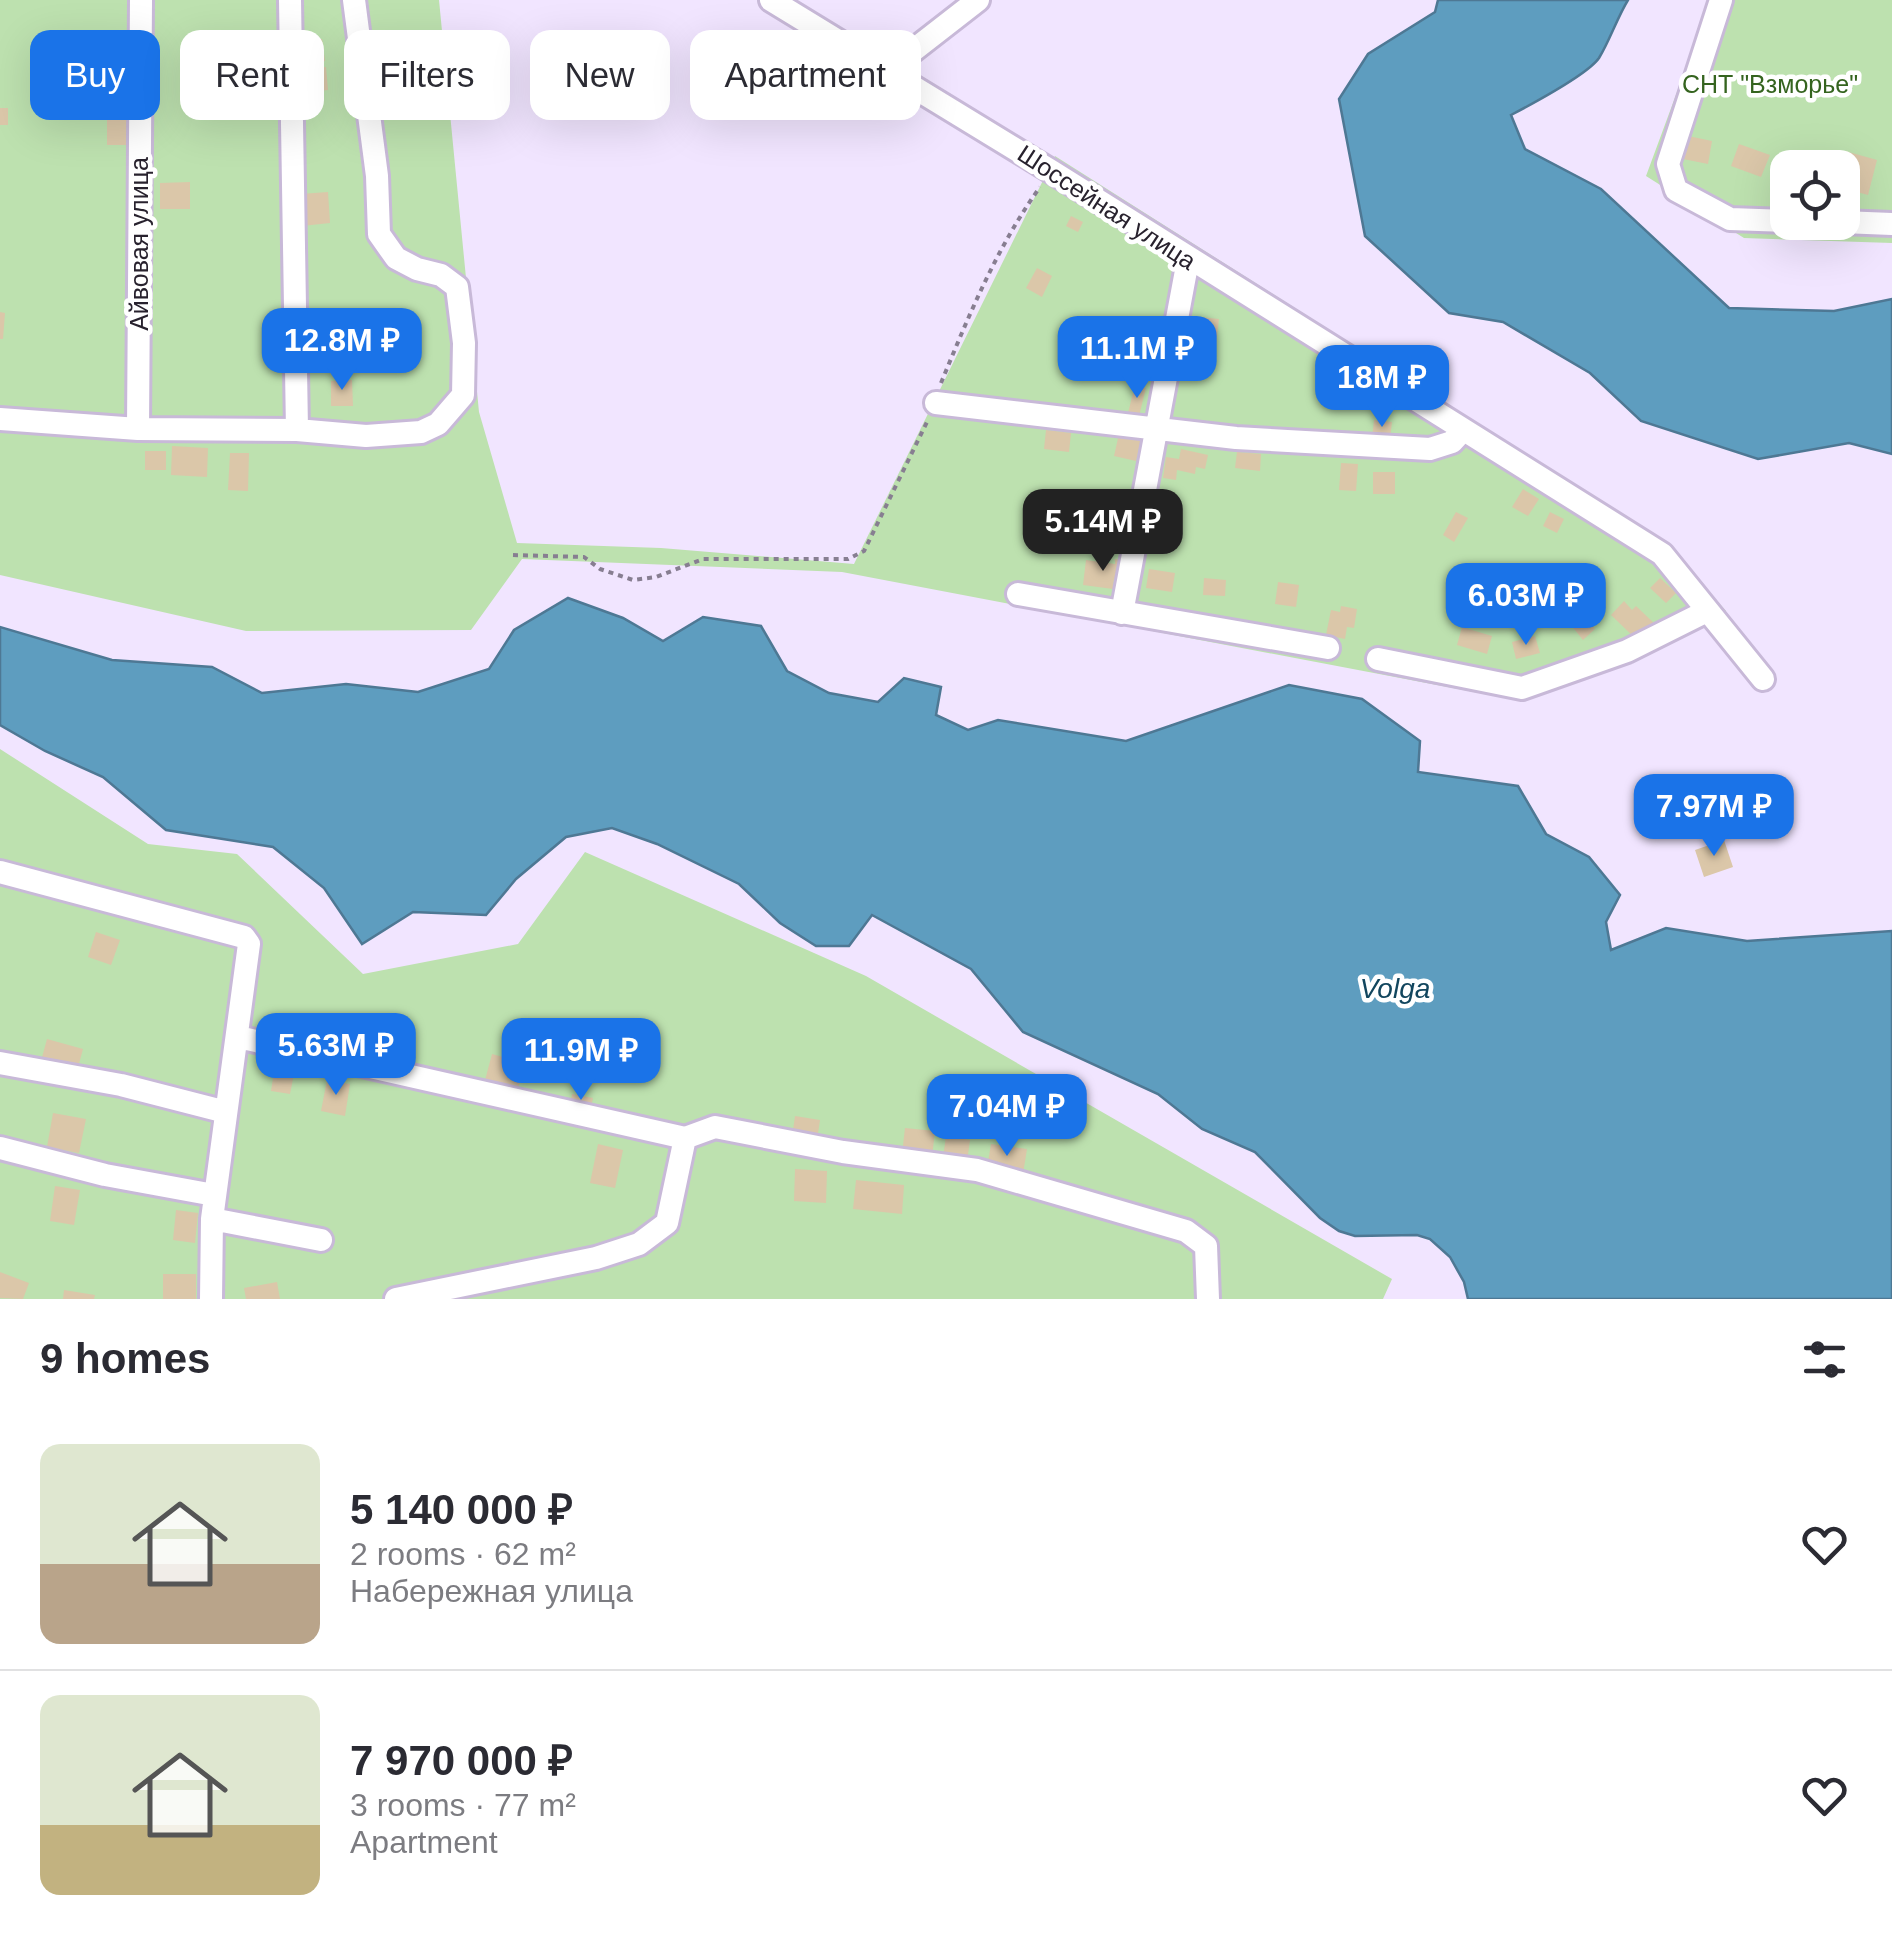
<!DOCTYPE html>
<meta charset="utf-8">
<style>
:root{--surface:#fff;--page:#f2f2f3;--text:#2b2b33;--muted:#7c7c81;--line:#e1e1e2;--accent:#1a73e8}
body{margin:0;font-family:Helvetica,sans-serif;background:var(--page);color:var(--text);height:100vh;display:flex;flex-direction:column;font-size:38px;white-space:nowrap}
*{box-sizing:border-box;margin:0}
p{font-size:32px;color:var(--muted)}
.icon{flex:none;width:55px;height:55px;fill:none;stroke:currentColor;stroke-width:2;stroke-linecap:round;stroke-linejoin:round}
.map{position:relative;height:1299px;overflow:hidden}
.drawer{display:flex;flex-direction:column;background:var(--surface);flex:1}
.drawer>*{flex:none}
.top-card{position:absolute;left:30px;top:30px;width:1000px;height:90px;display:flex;gap:20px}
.controls{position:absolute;left:1770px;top:150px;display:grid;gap:20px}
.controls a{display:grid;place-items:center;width:90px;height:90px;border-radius:20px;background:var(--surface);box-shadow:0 10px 40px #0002;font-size:50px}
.price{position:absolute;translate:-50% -85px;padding:0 22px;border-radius:20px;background:var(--accent);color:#fff;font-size:32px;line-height:65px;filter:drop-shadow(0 2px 5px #0008)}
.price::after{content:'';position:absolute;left:50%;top:60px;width:30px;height:22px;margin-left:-15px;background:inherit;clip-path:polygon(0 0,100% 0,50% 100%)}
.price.selected{background:#222;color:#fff}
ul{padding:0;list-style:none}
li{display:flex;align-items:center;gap:30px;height:250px;padding:0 40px}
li+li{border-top:2px solid var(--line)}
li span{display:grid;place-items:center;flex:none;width:280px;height:200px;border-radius:20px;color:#555}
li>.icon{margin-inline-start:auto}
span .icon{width:120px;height:120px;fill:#fffc;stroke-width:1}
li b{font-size:42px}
h2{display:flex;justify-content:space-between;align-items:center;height:120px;padding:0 40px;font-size:42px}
.tag{padding:0 35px;border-radius:20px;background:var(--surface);box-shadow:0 10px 40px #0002;font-size:35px;line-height:90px}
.tag.selected{background:var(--accent);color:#fff}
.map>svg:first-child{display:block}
</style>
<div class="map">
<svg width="1892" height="1299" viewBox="0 0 1892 1299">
<rect width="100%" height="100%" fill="#f1e5ff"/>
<path fill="#bde1af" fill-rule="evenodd" d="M0,0h439l40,412 38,131 144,5 193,16 201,-408 612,388 59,67 -17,14 -65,31 -128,44 -674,-128 -320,-13 -51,71 -225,1 -246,-56z
M1711,0h181v243l-148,-5 -98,-62zM1788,168h54v54h-54z
M0,749l148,95 89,10 126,120 155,-30 67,-92 281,124 526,303 -9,20h-1383z"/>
<path fill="#5e9dbf" stroke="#4e7894" stroke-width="2.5" d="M1438,0h190c-11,18 -18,40 -29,58 -11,16 -69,47 -88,57l14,34 76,40 128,119 105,3 58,-12v155l-43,-11 -91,16 -117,-38 -51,-48 -87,-51 -54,-9 -84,-77 -26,-137 29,-45 67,-42z
M568,598l55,20 40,23 40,-24 58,9 26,45 42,22 49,9 26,-24 37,9 -5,28 32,15 30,-10 128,21 163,-56 73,14 58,42 -2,31 100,14 28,48 43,23 31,38 -14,27 5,28 55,-22 81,13 145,-10v368h-424l-4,-17 -14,-25 -20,-18 -13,-4 -62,1 -16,-5 -19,-13 -65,-66 -53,-23 -44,-35 -135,-62 -52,-63 -99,-54 -23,31h-33l-36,-23 -41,-39 -82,-40 -45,-16 -46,9 -50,42 -30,36 -73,-3 -51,32 -38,-56 -51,-41 -107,-17 -63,-53 -58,-26 -45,-26v-98l112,33 100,7 50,26 84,-9 72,8 71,-23 25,-39z"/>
<path fill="#dbc7a9" d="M322,39l3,22 -24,3 -4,-22z
M326,67l2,23 -26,3 -2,-23z
M0,108h8v17h-8z
M107,111h25v34h-25z
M1688,136l24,5 -4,23 -25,-5z
M1739,144l31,11 -9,22 -30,-11z
M1845,151l32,9 -9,35 -26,-7 -2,-20z
M190,182v27h-30v-26z
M328,192l2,31 -28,3 -2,-32z
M1071,216l12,6 -5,10 -12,-6z
M1037,268l15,8 -10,21 -16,-9z
M0,312l5,1 -2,26h-3z
M1199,317l20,2 -3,27 -19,-2z
M352,380l1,26h-22v-25z
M1135,385l11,3 -7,28 -11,-3z
M1374,420l18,2 -2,17 -18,-1z
M1046,430l25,3 -2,19 -25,-3z
M1119,434l22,5 -5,22 -22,-5z
M172,446l36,2 -1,29 -36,-2z
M1181,449l27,6 -3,14 -9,-2 -1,7 -18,-4 -1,10 -13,-2 3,-21 13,2z
M145,451h21v19h-21z
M1237,452l24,2 -1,17 -25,-3z
M230,453h19l-1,38 -20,-1z
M1341,463l17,1 -2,27 -17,-1z
M1373,472h22v22h-22z
M1523,489l16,10 -11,17 -16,-9z
M1456,512l12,6 -14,24 -11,-7z
M1550,512l14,7 -7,14 -14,-7z
M1115,559l9,1 -2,20 -8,-1 -1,10 -30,-4 3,-25 29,4z
M1149,569l26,4 -3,19 -26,-4z
M1204,578l22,2 -1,16 -22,-1z
M1660,578l16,15 -10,10 -16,-15z
M1278,582l21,3 -3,22 -21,-3z
M1562,589l33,40 -12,11 -33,-41z
M1624,601l8,9 4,-4 20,19 -17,17 -28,-27z
M1341,606l16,3 -3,19 -7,-1 -2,12 -19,-4 5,-25 9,2z
M1462,627l30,9 -5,18 -30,-9z
M1535,636l5,17 -24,6 -4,-17z
M1724,840l9,27 -29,10 -9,-27z
M96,932l24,8 -9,25 -23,-8z
M47,1039l36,10 -6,22 -36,-10z
M492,1054l33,9 -8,30 -33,-9z
M275,1065l20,4 -5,25 -19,-3z
M327,1080l23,4 -5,32 -24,-5z
M572,1094l21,4 -3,14 -20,-4z
M53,1113l33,6 -7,34 -32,-6z
M795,1116l25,4 -3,20 -25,-3z
M905,1128l30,3 -3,26 -30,-3z
M946,1136l24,4 -3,22 -24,-4z
M598,1144l25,6 -8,38 -25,-5z
M991,1144l36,5 -4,25 -36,-6z
M795,1169l32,2 -1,32 -32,-2z
M856,1180l48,5 -2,29 -49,-5z
M55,1186l25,4 -6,35 -24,-4z
M176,1210l22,3 -3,30 -22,-3z
M0,1272l29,11 -6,16 -23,-1z
M163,1274h33v25h-33z
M277,1282l3,17h-34l-2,-11z
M64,1290l31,5 -1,4h-31z"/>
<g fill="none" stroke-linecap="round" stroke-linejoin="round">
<defs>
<path id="minor" d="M290,0l7,430
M771,0l280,171 611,383 101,125
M1721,0l-53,164 8,26 54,29 58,2
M888,70l90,-70
M1842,222l50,2
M936,403l300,35 194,11 22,-7 11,-12
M0,419l138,10 159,1 69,6 55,-4 17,-8 25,-29 1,-52 -7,-56 -16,-12 -24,-6 -21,-11 -17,-24 -2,-58 -23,-176
M138,429l3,-429
M1018,594l310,54
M1122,613l66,-353
M1378,659l144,29 105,-37 80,-40
M0,872l244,65 5,7 -37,275 -1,80
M238,1037l447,101 30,-11 128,25 134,18 209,61 20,15 2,53
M0,1063l121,22 105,27
M0,1148l105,27 109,20
M212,1219l109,21
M396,1299l200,-41 43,-14 28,-21 18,-85"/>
</defs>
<use href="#minor" stroke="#c8b9d8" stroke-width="28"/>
<path stroke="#877e91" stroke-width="4" stroke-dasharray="5 5" stroke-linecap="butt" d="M941,383c28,-68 56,-136 99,-196
M513,555l71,2 16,12 33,11 23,-3 47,-18h145l16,-8 64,-131"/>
<use href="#minor" stroke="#fff" stroke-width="22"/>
</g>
<g text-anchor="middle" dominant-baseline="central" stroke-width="9" stroke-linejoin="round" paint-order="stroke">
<g font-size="25" fill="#35641f" stroke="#fff">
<text x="1770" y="84">СНТ "Взморье"</text>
</g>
<g font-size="25" fill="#28222e" stroke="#fff">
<text transform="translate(1107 207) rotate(33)">Шоссейная улица</text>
<text transform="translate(139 244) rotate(-90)">Айвовая улица</text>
</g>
<g font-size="28" font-style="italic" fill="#12465e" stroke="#fff">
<text x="1395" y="988">Volga</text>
</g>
</g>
</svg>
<div class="controls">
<a><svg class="icon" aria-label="locate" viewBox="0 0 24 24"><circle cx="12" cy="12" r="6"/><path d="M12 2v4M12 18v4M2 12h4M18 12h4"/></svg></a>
</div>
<b class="price" style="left:342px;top:393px">12.8M ₽</b>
<b class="price" style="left:1137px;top:401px">11.1M ₽</b>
<b class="price" style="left:1382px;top:430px">18M ₽</b>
<b class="price selected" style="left:1103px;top:574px">5.14M ₽</b>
<b class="price" style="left:1526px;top:648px">6.03M ₽</b>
<b class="price" style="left:1714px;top:859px">7.97M ₽</b>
<b class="price" style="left:336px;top:1098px">5.63M ₽</b>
<b class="price" style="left:581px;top:1103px">11.9M ₽</b>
<b class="price" style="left:1007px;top:1159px">7.04M ₽</b>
<div class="top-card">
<a class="tag selected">Buy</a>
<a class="tag">Rent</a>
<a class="tag">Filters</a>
<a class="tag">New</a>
<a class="tag">Apartment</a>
</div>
</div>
<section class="drawer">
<h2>9 homes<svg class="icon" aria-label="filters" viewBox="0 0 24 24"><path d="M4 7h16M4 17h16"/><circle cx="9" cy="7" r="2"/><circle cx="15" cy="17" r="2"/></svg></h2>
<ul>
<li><span style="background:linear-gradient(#dfe7d0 60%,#b9a48a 0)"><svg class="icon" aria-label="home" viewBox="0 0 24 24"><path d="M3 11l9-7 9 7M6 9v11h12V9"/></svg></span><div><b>5 140 000 ₽</b><p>2 rooms · 62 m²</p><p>Набережная улица</p></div><svg class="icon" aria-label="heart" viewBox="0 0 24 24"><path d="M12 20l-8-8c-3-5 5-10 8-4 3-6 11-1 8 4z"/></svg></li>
<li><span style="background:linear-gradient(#dfe7d0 65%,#c2b280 0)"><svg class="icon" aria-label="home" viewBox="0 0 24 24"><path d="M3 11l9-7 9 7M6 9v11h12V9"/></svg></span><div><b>7 970 000 ₽</b><p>3 rooms · 77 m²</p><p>Apartment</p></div><svg class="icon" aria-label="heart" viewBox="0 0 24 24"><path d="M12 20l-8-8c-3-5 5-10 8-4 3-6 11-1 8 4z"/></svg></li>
</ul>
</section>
